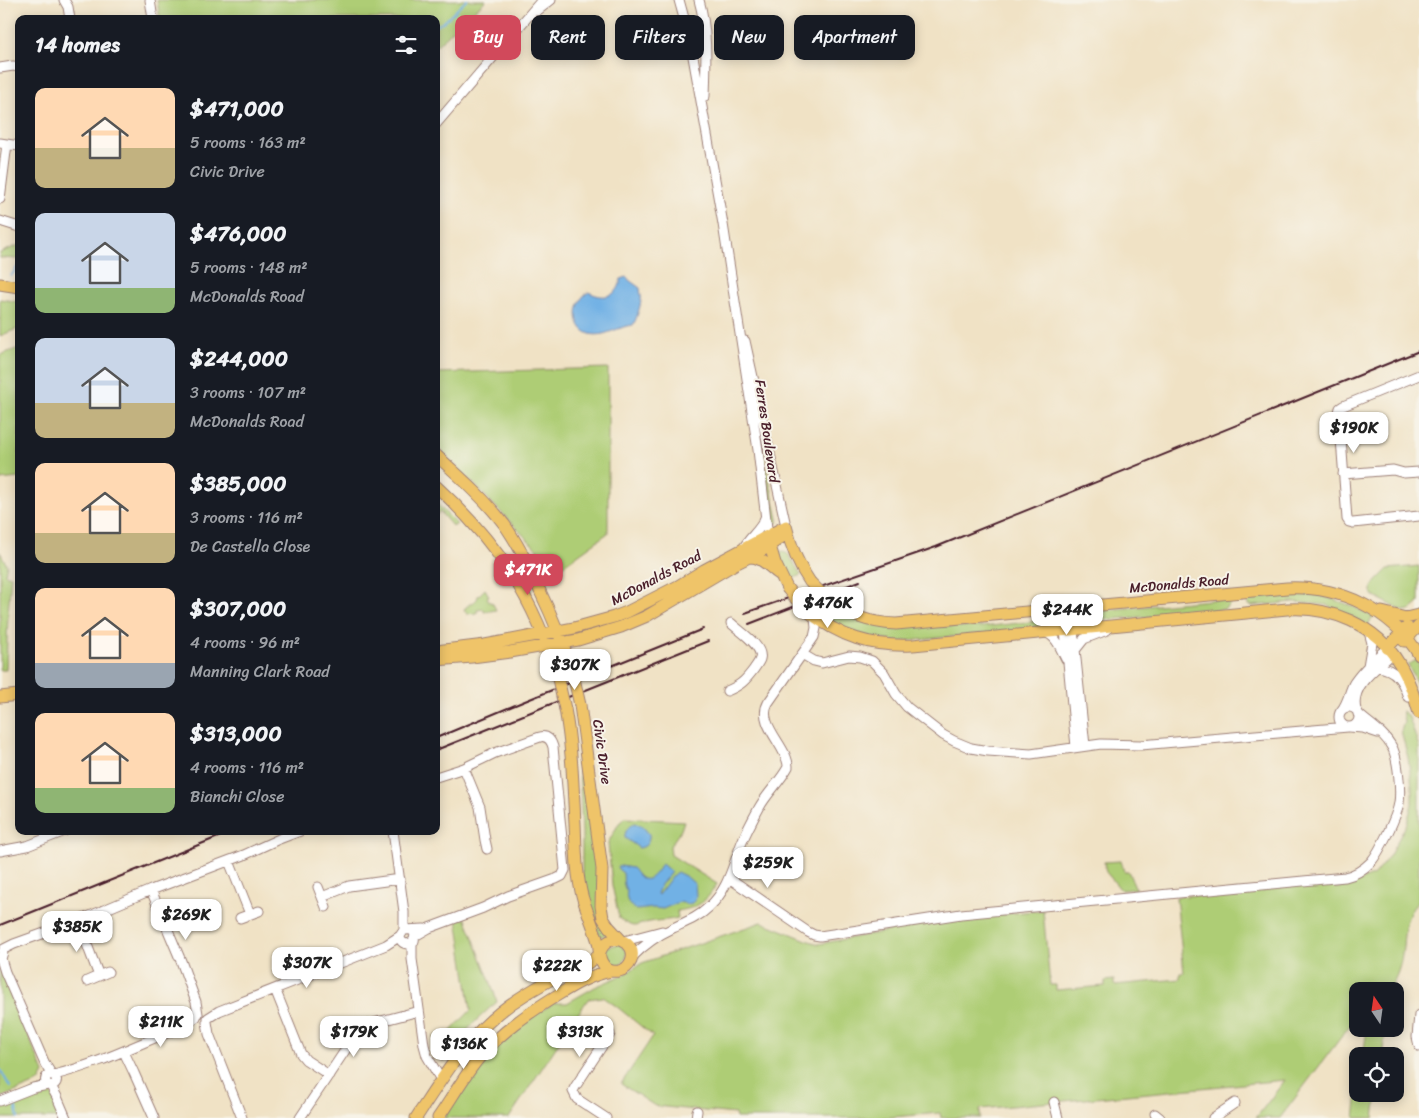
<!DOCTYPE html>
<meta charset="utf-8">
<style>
:root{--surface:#171b24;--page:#242831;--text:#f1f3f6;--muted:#9ea1a6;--accent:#d1495b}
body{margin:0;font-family:Sriracha,sans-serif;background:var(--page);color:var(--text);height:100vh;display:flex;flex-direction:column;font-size:19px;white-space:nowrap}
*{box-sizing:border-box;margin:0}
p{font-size:16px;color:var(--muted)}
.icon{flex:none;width:28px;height:28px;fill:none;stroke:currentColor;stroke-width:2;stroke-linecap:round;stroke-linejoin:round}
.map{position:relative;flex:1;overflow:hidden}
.drawer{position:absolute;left:15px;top:15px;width:425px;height:820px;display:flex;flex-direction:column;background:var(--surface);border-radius:10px;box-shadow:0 2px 12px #0003}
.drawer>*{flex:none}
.top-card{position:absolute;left:455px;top:15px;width:475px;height:45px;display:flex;gap:10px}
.needle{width:32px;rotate:347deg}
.controls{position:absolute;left:1349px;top:982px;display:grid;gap:10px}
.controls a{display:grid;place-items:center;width:55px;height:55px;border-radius:10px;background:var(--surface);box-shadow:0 2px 12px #0003;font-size:25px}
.price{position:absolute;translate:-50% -42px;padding:0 11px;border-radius:10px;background:#fff;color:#222;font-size:16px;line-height:32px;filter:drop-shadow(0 1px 2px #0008)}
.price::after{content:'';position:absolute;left:50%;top:30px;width:15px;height:11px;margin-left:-8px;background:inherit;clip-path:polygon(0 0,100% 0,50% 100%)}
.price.active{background:var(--accent);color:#fff}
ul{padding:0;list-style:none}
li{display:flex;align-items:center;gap:15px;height:125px;padding:0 20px}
li span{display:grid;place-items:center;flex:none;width:140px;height:100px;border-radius:10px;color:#555}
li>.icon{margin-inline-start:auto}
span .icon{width:60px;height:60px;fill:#fffc;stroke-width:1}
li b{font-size:21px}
h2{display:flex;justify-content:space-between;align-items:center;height:60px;padding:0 20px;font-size:21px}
.chip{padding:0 18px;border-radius:10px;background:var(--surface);box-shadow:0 2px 12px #0003;font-size:18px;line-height:45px}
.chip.active{background:var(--accent);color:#fff}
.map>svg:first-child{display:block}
</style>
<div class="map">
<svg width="1419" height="1118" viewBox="0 0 1419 1118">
<rect width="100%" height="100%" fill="#f7f3e8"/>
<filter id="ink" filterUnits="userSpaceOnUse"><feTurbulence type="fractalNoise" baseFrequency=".02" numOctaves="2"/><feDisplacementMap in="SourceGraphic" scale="10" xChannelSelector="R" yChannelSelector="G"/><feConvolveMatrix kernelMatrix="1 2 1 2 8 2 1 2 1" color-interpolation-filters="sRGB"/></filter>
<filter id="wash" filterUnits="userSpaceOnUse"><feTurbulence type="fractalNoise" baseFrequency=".0096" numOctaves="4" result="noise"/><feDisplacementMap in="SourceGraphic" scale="20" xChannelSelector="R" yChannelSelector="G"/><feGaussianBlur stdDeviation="1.12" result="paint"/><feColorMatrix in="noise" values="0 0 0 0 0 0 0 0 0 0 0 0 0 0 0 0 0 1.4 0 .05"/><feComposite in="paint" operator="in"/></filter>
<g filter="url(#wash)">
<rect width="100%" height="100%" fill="#f0e2c5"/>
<path fill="#aecd75" stroke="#7c7650" d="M157,0h329l-50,46v-27h-276z
M19,245v14l-19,-1v-5z
M0,299l19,3v26l-19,8z
M19,348v130l-19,2v-125z
M608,368v165l-51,37 -121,-125v-72z
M756,412l10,55 12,52v3l-7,2z
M436,503l21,21 -4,3 -13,-15 -4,3z
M783,551l6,4 12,20 -10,5 -12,-24v-4z
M0,552l7,13 -2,9 6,2 -3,39 -2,55h-6z
M1419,566v37l-8,7 -8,1 -31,-16v-8l4,-6 12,-12z
M485,589l4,7 -2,1 3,6 2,-1 4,8 -12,2v-3l-7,1v3l-10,1 -3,-5 8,-7 1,1 5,-5 -1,-1z
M1307,592c24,6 44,12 66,25l-6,9 -41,-21 -32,-3 -42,4 -4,-1 -1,-10z
M1230,598v6l-5,5 -37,6 -48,2 -52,4h-6l-1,-6 5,-3z
M827,604l14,9 82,13 58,1 68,-7 3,1 1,6 -158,15 -50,-11 -32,-21z
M1418,659l1,3v26l-11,-23z
M1402,710l7,7 10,30v155c-19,14 -13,42 -19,63 -2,9 -7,17 -9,26h-33l-1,25 -77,102h-24l29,-38 -305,29v9h-39l-1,-5 -59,5h-145l-1,-4 -80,-8 -34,-22 32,-48 -37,-30 -13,-9 -15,2 -79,119h-65l28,-41 15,-21 22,-21 23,-19 22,-13h13l28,-16 30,-13 17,-11 120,-41 47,19 10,3 127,-24 97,-10 7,75h6v5l49,-4v-5l9,-1v5l66,-6v-6h4l-8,-76 159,-15 1,6 15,-3 23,-10 16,-20 17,-32 5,-19v-18l-4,-28 -7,-27 3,-9z
M585,762l24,171 -9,4 -8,-21 -10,-43v-41l-3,-69z
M625,818l59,3 -3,9 -11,16 1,9 46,29c-11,18 -19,24 -40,27l1,7c-11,3 -22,2 -33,5 -4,1 -7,3 -12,3 -5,-1 -10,-5 -14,-8l-7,-33 -4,-42 11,-20z
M1121,861l3,10h4l8,18 -15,1 -15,-18 -2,-10z
M465,917l27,69 5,16c-22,18 -38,36 -54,59l-6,-9 -3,-16 14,-2 23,-24 -14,-91z
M620,944l7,8c-1,14 -13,19 -22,7v-8l2,-4z
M0,968l44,105 -5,9 -39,16z
M1367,1029h19l-4,27h-19z
M49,1088l13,30h-62v-13l41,-16z
M1358,1094h19l-3,24h-19z"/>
<path fill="#71b1e5" stroke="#5e6888" d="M627,277l2,3 11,8c0,4 2,9 1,13 -1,6 -5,20 -8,24 -4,1 -8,1 -12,3 -10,3 -20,9 -31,6 -19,-6 -15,-36 -1,-42 14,8 30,5 32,-13z
M635,823l9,5 5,6c1,7 -2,13 -10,14l-14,-10c-1,-6 4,-13 10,-15z
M662,864l9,8 -11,14 -3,8 1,1 15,-20 4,-3 10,5 8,7 1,11 -1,5 -3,3 -4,1 -9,-2 -16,7 -10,-1 -16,2c-8,-4 -12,-10 -10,-19 -5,-6 -3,-11 -4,-18l-5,-4v-2l3,-1 11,2c2,1 3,4 5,6 11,14 19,-3 25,-10z"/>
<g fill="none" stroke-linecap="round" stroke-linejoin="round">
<path stroke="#71b1e5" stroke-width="2" d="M436,26c13,-6 20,-17 31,-26
M11,276l8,-11
M0,1069l10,18
M15,1104l3,14"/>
</g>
</g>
<g filter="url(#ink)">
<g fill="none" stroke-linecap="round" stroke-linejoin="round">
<defs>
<path id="minor" d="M64,0l4,7 2,12
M150,0l3,19
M679,0l11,40 33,184 35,226 10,87
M699,0c9,32 7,63 6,96
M537,11l14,-11
M0,68l13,-2 6,1
M436,124l106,-124
M0,143l19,3
M0,199l7,-55
M0,221l19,6
M745,341l41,185
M1419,375l-76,31 -3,2 -1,4 8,107 2,3 4,1 66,-7
M1343,474l50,-4 11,3 15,-1
M743,549c6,-12 18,-19 22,-31
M1065,630l11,117
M1073,630l12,116
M1044,632c13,4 16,16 22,27
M1076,649l8,-10 23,-9
M802,654l12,7 8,2 27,-7 11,1 12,4 12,12 12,21 11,13 36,28 11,6 17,7 17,3 43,3 70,-10 40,1 207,-18
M1368,666l4,-23 -3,-11
M1378,667c18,2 25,14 30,30
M727,691c14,-6 18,-10 27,-22 2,-3 5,-7 6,-10 4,-13 -21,-28 -29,-36
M1339 717a10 10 0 1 1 20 0a10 10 0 1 1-20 0Z
M1356,710c-6,-25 20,-41 36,-56
M1341,711c7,-8 8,-19 13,-28 9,-14 21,-24 33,-35
M1349,727l14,1 15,5
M464,768l16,39 5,33 2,9
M393,831l11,81v18
M0,851l27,-5 38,-15
M229,861l21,53
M729,878l79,54 6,3 6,1 141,-22 384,-37c10,-2 19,-8 26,-15 9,-11 26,-46 28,-59 2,-14 -1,-42 -6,-54 -8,-16 -22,-24 -35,-35
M318,887l8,20
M151,890l30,71 15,41 2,12
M322,897l27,-11 51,-7
M240,918l19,-7
M78,921l21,55
M412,930l3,4 -1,7 -6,3c-5,0 -8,-3 -8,-8l4,-6 20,-1
M415,936l14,-8 54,-20 25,-12 48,-17 6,-3 3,-6 -12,-123c-2,-7 -6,-12 -13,-10l-45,16 -31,15 -28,9
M624,941l38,-10
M412,943v16l12,86 3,11 14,24
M632,957c12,-12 26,-22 41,-29 13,-6 26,-11 36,-21 19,-17 24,-42 33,-65 5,-12 11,-23 17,-34 8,-15 21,-26 29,-41 1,-19 -32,-43 -20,-64l46,-66 2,-9 -1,-10
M87,981l21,-9
M275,989l26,65 5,6 23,15
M1419,1015l-2,22 2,9
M208,1018l11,-7 167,-66 14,-9
M207,1022l2,12 33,84
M124,1052l10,21 20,45
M45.5 1080a5.5 5.5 0 1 1 11 0a5.5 5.5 0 1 1-11 0Z
M52,1075l-7,-11 -40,-92 -4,-13 3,-10 10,-5 64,-23 73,-31 93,-35 35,-16 21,-8
M54,1075c46,-11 88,-33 132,-50l10,-8
M51,1086l6,11 9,21
M0,1101l33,-13 15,-3
M1054,1102l4,16
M1155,1114l5,4
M300,1118l60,-90 6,-3 53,-14
M606,1118l-29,-19 -4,-8 2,-4 35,-53
M696,1118l1,-7
M1213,1118l22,-15"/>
<path id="major" d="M0,284l19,3
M436,455c24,22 48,43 68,69 15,21 26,44 36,67 13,27 24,54 33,83
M436,486c60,55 100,114 122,193
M768,539l7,24 12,25
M749,557c12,-1 21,11 30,17
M828,600c20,16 44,23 68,24l391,-36c52,-2 104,21 132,67
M1060,610l10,13 3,7
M807,611c33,26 64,36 106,34l374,-36c43,-3 89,16 112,54 10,16 15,33 20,50
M1382,612l24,6 12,-3
M1404,641l15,-15
M1387,648l20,-21
M436,651l49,-6 89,-17 40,-11 13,-5 51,-26 26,-16 82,-44c5,21 12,39 24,56
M436,660l36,-3 38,-5 68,-12 43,-13 26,-11 88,-52 28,-14 25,-17
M0,697l19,-2
M580,705l22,164 -1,37 2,12 6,9 12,13
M565,709c7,38 8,76 10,114 1,25 1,52 8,76 5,15 11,29 15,43 2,7 0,16 5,22 3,6 10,8 16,7 5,-1 10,-5 12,-10 8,-20 -23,-32 -31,-9
M416,1118c33,-50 57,-92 110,-124 10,-6 20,-12 30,-17 16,-6 31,-11 44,-23
M438,1118c14,-20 26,-42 41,-60 22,-26 48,-44 77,-62 18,-11 34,-21 55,-25"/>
</defs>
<use href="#minor" stroke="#9d8078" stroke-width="11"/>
<use href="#major" stroke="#9d8078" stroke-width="13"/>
<use href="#minor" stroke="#fff" stroke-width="9"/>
<use href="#major" stroke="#efc469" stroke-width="11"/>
<path stroke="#4a1f2b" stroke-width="2" d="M745,613l191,-66 483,-196
M749,624l111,-43
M436,738l84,-35 183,-74
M436,750l272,-109
M0,925l233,-94"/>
<defs>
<path id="major-bridge" d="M810,582l18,18
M787,588l8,10 12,13
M573,674l7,31
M558,679l7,30"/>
</defs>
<use href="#major-bridge" stroke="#9d8078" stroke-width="13" stroke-linecap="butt"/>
<use href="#major-bridge" stroke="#efc469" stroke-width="11"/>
</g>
</g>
<g text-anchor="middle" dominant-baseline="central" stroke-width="4" stroke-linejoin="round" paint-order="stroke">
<g font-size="14" fill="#4a1f2b" stroke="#f7f3e8">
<text transform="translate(767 431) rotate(82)">Ferres Boulevard</text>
<text transform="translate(656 578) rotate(-28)">McDonalds Road</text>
<text transform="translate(1179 584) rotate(-5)">McDonalds Road</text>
<text transform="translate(602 752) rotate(82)">Civic Drive</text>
</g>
</g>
</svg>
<div class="controls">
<a><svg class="needle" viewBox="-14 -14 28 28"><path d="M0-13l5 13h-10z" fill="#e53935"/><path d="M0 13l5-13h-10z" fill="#9ea1a6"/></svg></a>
<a><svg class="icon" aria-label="locate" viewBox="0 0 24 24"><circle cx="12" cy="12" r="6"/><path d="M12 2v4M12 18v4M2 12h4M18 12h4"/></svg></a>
</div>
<b class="price" style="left:1354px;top:454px">$190K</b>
<b class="price active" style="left:528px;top:596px">$471K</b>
<b class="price" style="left:828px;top:629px">$476K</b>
<b class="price" style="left:1067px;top:636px">$244K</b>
<b class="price" style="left:575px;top:691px">$307K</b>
<b class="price" style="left:768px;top:889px">$259K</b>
<b class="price" style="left:186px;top:941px">$269K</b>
<b class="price" style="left:77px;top:953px">$385K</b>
<b class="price" style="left:307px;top:989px">$307K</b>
<b class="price" style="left:557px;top:992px">$222K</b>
<b class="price" style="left:161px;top:1048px">$211K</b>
<b class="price" style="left:354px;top:1058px">$179K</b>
<b class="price" style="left:580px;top:1058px">$313K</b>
<b class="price" style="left:464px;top:1070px">$136K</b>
<div class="top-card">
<a class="chip active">Buy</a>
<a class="chip">Rent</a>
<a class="chip">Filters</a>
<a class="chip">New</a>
<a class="chip">Apartment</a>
</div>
<section class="drawer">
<h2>14 homes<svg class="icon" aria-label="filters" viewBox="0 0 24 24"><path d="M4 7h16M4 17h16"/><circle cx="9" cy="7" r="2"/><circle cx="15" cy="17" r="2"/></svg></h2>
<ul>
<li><span style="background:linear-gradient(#ffd9b3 60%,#c2b280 0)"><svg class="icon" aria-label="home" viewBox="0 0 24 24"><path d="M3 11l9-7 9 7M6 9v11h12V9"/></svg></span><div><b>$471,000</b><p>5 rooms · 163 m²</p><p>Civic Drive</p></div></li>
<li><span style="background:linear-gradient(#c9d6e8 75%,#8fb573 0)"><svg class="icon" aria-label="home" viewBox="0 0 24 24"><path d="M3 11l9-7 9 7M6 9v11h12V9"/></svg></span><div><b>$476,000</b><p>5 rooms · 148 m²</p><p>McDonalds Road</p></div></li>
<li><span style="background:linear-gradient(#c9d6e8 65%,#c2b280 0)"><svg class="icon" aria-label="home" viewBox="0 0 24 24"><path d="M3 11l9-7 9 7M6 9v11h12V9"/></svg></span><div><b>$244,000</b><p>3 rooms · 107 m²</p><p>McDonalds Road</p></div></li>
<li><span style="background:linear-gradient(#ffd9b3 70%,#c2b280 0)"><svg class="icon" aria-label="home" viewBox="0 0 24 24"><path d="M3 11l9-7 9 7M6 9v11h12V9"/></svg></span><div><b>$385,000</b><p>3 rooms · 116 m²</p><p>De Castella Close</p></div></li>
<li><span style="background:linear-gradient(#ffd9b3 75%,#9aa5b1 0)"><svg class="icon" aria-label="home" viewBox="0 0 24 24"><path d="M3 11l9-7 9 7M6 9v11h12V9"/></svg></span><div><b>$307,000</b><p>4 rooms · 96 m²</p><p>Manning Clark Road</p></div></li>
<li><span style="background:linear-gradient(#ffd9b3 75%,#8fb573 0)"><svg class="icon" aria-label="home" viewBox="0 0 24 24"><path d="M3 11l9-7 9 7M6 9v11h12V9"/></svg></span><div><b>$313,000</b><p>4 rooms · 116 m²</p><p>Bianchi Close</p></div></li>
</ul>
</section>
</div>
